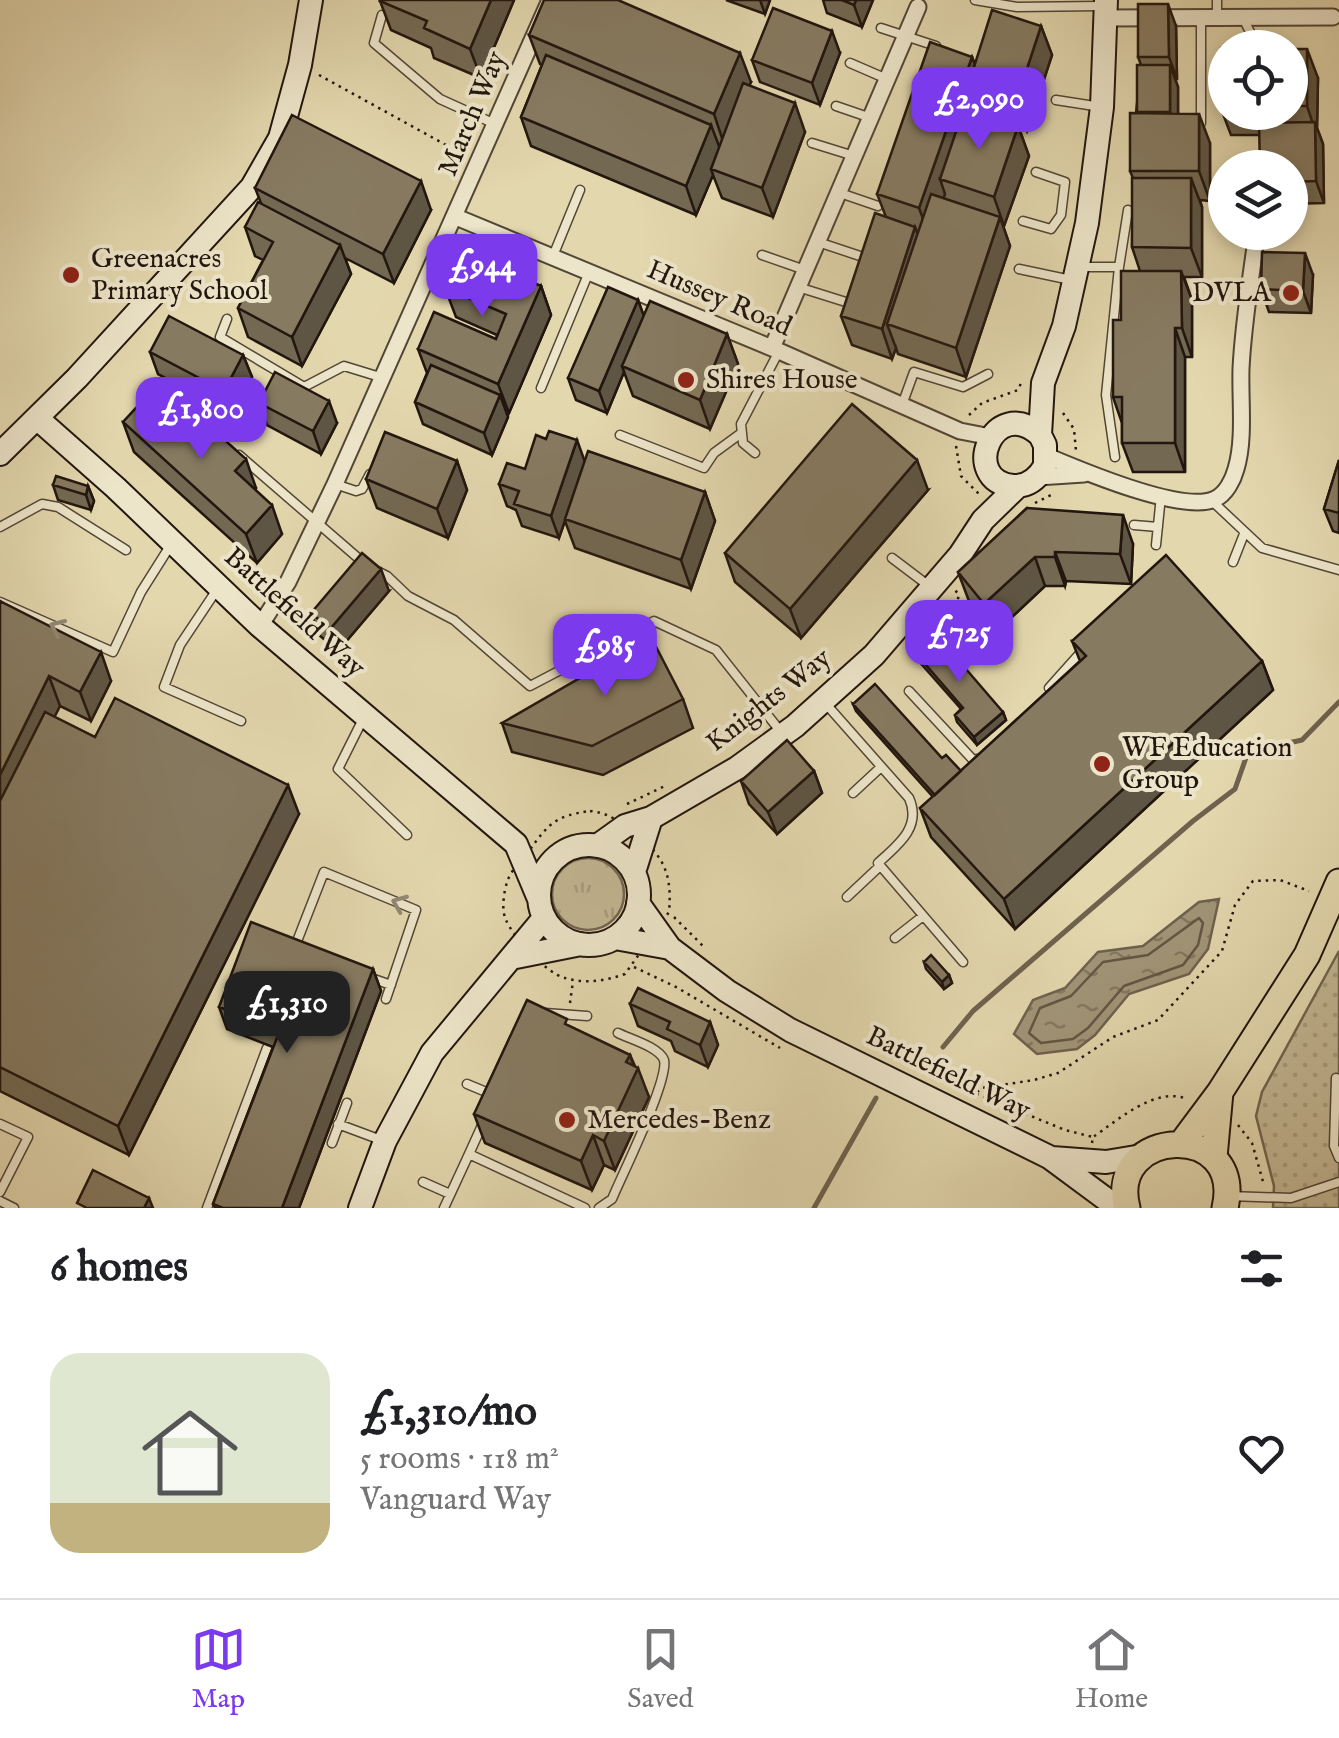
<!DOCTYPE html>
<meta charset="utf-8">
<style>
:root{--surface:#fff;--page:#f2f2f2;--text:#202124;--muted:#757577;--line:#e0e0e0;--accent:#7c3aed}
body{margin:0;font-family:"IM FELL English",serif;background:var(--page);color:var(--text);height:100vh;display:flex;flex-direction:column;font-size:38px;white-space:nowrap}
*{box-sizing:border-box;margin:0}
p{font-size:32px;color:var(--muted)}
.icon{flex:none;width:55px;height:55px;fill:none;stroke:currentColor;stroke-width:2;stroke-linecap:round;stroke-linejoin:round}
.map{position:relative;height:1208px;overflow:hidden}
.drawer{display:flex;flex-direction:column;background:var(--surface);flex:1}
.drawer>*{flex:none}
.buttons{position:absolute;left:1208px;top:30px;display:grid;gap:20px}
.buttons a{display:grid;place-items:center;width:100px;height:100px;border-radius:50%;background:var(--surface);box-shadow:0 5px 15px #0003;font-size:50px}
.price{position:absolute;translate:-50% -85px;padding:0 22px;border-radius:20px;background:var(--accent);color:#fff;font-size:32px;line-height:65px;filter:drop-shadow(0 2px 5px #0008)}
.price::after{content:'';position:absolute;left:50%;top:60px;width:30px;height:22px;margin-left:-15px;background:inherit;clip-path:polygon(0 0,100% 0,50% 100%)}
.price.current{background:#222;color:#fff}
ul{padding:0;list-style:none}
li{display:flex;align-items:center;gap:30px;height:250px;padding:0 50px}
li span{display:grid;place-items:center;flex:none;width:280px;height:200px;border-radius:30px;color:#555}
li>.icon{margin-inline-start:auto}
span .icon{width:120px;height:120px;fill:#fffc;stroke-width:1}
li b{font-size:42px}
h2{display:flex;justify-content:space-between;align-items:center;height:120px;padding:0 50px;font-size:42px}
.tab-bar{display:flex;justify-content:space-around;align-items:center;height:140px;border-top:2px solid var(--line);background:var(--surface);font-size:28px;color:var(--muted)}
.tab-bar a{display:grid;justify-items:center;gap:5px}
.tab-bar .current{color:var(--accent)}
.map>svg:first-child{display:block}
</style>
<div class="map">
<svg width="1339" height="1208" viewBox="0 0 1339 1208">
<defs>
<pattern id="grass-tufts" width="24" height="20" patternUnits="userSpaceOnUse" patternTransform="scale(2.5)"><rect width="24" height="20" fill="#c2b693"/><path d="M3 7l-1-3M5 7V3M7 7l1-3M15 17l-1-3M17 17v-4M19 17l1-3" fill="none" stroke="#a69c7e"/></pattern>
<pattern id="park-dots" width="8" height="8" patternUnits="userSpaceOnUse" patternTransform="scale(2.5)"><rect width="8" height="8" fill="#c2b693"/><path d="M2 2h.1M6 6h.1" fill="none" stroke="#a69c7e" stroke-width="1.8" stroke-linecap="round"/></pattern>
<pattern id="water-ripples" width="26" height="14" patternUnits="userSpaceOnUse" patternTransform="scale(2.5)"><rect width="26" height="14" fill="#a19578"/><path d="M2 4q2-2 4 0t4 0M15 11q2-2 4 0t4 0" fill="none" stroke="#837961"/></pattern>
</defs>
<rect width="100%" height="100%" fill="#e3d7ae"/>
<filter id="stains"><feTurbulence type="fractalNoise" baseFrequency=".002" numOctaves="4"/><feColorMatrix values="0 0 0 0 .2 0 0 0 0 .09 0 0 0 0 .02 0 0 0 .5 -.17"/></filter>
<radialGradient id="worn" r=".72"><stop offset=".6" stop-color="#630" stop-opacity="0"/><stop offset="1" stop-color="#630" stop-opacity=".3"/></radialGradient>
<path fill="url(#grass-tufts)" stroke="#726650" stroke-width="2.5" d="M552 894a36 36 0 1 1 72 0a36 36 0 1 1-72 0Z"/>
<path fill="url(#park-dots)" stroke="#726650" stroke-width="2.5" d="M1339,951v257h-66l1,-22 -18,-70 6,-24z"/>
<path fill="url(#water-ripples)" stroke="#6e624e" stroke-width="2.5" d="M1219,899l-11,50 -19,25 -60,20 -34,41 -18,14 -40,5 -23,-20 19,-34 32,-12 33,-36 45,-6 56,-44z"/>
<g fill="none" stroke-linecap="round" stroke-linejoin="round">
<path stroke="#625643" stroke-width="2.5" d="M1199,918l4,5 -5,22 -15,20 -59,21 -36,42 -15,11 -32,4 -12,-10 11,-25 31,-12 32,-34 45,-7z"/>
<path stroke="#6e624e" stroke-width="5" d="M943,1047l30,-36 220,-190 42,-32 13,-37 54,-12 37,-38
M814,1208l62,-110"/>
<defs>
<path id="lane" d="M975,0l42,7 84,-1
M1217,0v18
M382,15l-8,28 66,56 55,25
M1243,18l15,30
M881,28l55,18
M850,63l37,16
M1056,100l45,7
M836,106l35,12
M1201,123v-105
M812,143l42,13
M840,193l38,13
M1023,221l28,8 10,-14 4,-33 -29,-10
M818,242l51,17
M762,255l43,15
M553,256l27,-66
M1079,267h40l-13,128 9,62
M1119,267l9,-57
M1019,269l52,11
M798,287l51,16
M227,319l-7,18 84,50 40,-21 36,11
M541,388l48,-116
M177,399l25,25
M902,405l12,-33 49,15 25,-13
M620,435l84,33 10,-15 26,-19
M755,453l-12,-10 -2,-19 37,-71
M239,455l126,109
M335,484l21,7 6,-2 8,-15
M1212,501l50,47 77,22
M1134,525l24,2
M0,527l42,-23 16,3 68,43
M1156,545l5,-49
M892,558l37,28
M1233,562l11,-28
M377,571l10,5 21,20 46,24 76,66 124,-65 62,29 65,82
M216,591l-36,54 -16,42 77,34
M0,602l113,50 28,-60 29,-46
M1049,688l34,-38
M909,691l66,71 2,-3
M826,704l83,94c13,29 -11,47 -31,65l85,99
M363,719l-25,50 69,66
M853,793l28,-26
M847,897l33,-31
M895,938l28,-22
M294,949l30,-77 92,38 -30,89
M371,978l20,7
M545,1013l42,3
M1336,1078l-2,68 5,12
M467,1084l24,10
M0,1124l28,13 -28,55
M338,1124l43,16
M332,1143l15,-40
M469,1154l15,-33
M423,1182l27,12
M1228,1196l63,2 48,-16
M0,1201l14,7
M207,1208l60,-160
M444,1208l25,-54 116,54
M599,1208l13,-9c10,-24 57,-119 52,-139 -5,-13 -34,-21 -46,-27"/>
<path id="street" d="M1106,18l227,-1
M456,217l316,131 188,83 31,6
M772,348l146,-341
M1047,456c33,14 136,58 168,43 11,-5 18,-19 21,-30 9,-30 4,-68 5,-100 2,-45 10,-91 16,-137
M1038,477l46,-3
M260,626l28,-44 47,-98 215,-484"/>
<path id="secondary" d="M38,419l78,69 144,138 256,218 23,55
M1040,435c-47,-42 -81,46 -27,51 15,1 25,-8 32,-20v-21l-5,-10 3,-52 21,-57 23,-103 15,-116 4,-107
M0,454l77,-76 175,-191 28,-49 20,-73 11,-65
M539 895a50 50 0 1 1 100 0a50 50 0 1 1-100 0Z
M597,846l28,-20 26,-8 86,-50 58,-42 79,-71 86,-100 23,-35 35,-34
M634,872l17,-54
M638,903l32,45 57,43 63,39 259,127 69,51
M615,938l55,10
M511,958l70,-14
M1052,1158l54,4 36,-6
M360,1208l25,-67 47,-88 112,-135"/>
<path id="primary" d="M1182,1143l38,-51 87,-137 32,-73
M1214,1157l6,-65
M1127,1208c-21,-81 118,-88 98,0"/>
</defs>
<use href="#lane" stroke="#524636" stroke-width="11"/>
<use href="#street" stroke="#524636" stroke-width="19"/>
<use href="#secondary" stroke="#22160e" stroke-width="26"/>
<use href="#primary" stroke="#22160e" stroke-width="29"/>
<path stroke="#22160e" stroke-width="2.5" stroke-dasharray="2.5 5" stroke-linecap="butt" d="M319,75l147,81
M1063,413l11,16 2,22
M969,415l13,-12 36,-13 4,-9
M956,446l5,30 18,18
M1035,503l20,-10
M952,621l7,-26 -4,-5
M627,804l38,-18
M590,811c16,2 22,6 35,15 35,25 48,42 44,86l-44,62c-20,7 -39,10 -60,4 -18,-4 -52,-41 -59,-58 -5,-10 -2,-28 1,-38 4,-12 14,-21 22,-31 20,-28 26,-35 61,-40z
M674,917l30,30
M634,967l42,20 104,61
M570,1003l3,-22
M921,1071l144,59 28,7
M977,1092l5,-4 52,-8 24,-7 55,-36 45,-17 64,-69 13,-46 18,-24 27,-1 29,11
M1238,1125l14,18 12,42
M1092,1143l1,-6c24,-16 62,-51 94,-38"/>
<use href="#lane" stroke="#ede5ca" stroke-width="8"/>
<use href="#street" stroke="#ede5ca" stroke-width="15"/>
<use href="#secondary" stroke="#ede5ca" stroke-width="22"/>
<use href="#primary" stroke="#e3d7ae" stroke-width="25"/>
</g>
<path fill="#736953" stroke="#22160e" stroke-width="2.5" d="M514,0l-33,78 -47,-20 -3,-10 -40,-18 -11,-29z
M726,0h44l-5,14z
M823,0h50l-11,27 -35,-14z
M1041,26l11,29 -25,76 -8,-3 10,28 -25,70h-1l7,20 -44,131 -68,-23 -2,-6 -4,11 -40,-14 -11,-29 45,-99 -9,-23 95,-137 3,7z
M1176,26l1,53h-2l3,8v26l32,30v58l-10,-1 2,7v70h-18l8,23v57h-7v115h-52l-11,-29v-20l-9,-26 8,-77 19,-49 -8,-24 1,-69 -3,-7 11,-106 -3,-8z
M529,35l222,47 -2,3 56,47 -32,85 -51,-19 -9,-23 -17,40 -165,-69 -10,-29 21,-52 -2,-1z
M1225,48v64h65v-63l28,29 -1,50 6,16 1,59 -34,1v-36l-30,-33h-29l-11,-29z
M840,53l-20,52 -60,-23 -8,-22z
M255,188l176,22 -37,73 -49,-25 6,16 -49,92 -54,-29 -10,-29 25,-48 -8,-4 -10,-29 16,-24z
M1313,275l-2,38 -42,-1 -8,-23z
M541,286l10,29 -42,98 -3,-1 2,5 -16,38 -69,-31 -8,-22 12,-29 -9,-24 78,-10 1,-4 -41,-18 -11,-29z
M638,300l6,17 83,17 11,30 -28,65 -77,-33 -9,-24 -17,41 -31,-13 -8,-22z
M150,352l93,3 9,22 -20,36 -74,-39z
M259,403l78,20 -16,31 -54,-29z
M123,422l65,8 68,58 -1,2 27,44 -25,29 -123,-111z
M1339,460v73l-6,-2 -9,-22z
M457,461l10,29 -19,48 -71,-30 -11,-29z
M585,462l120,30 10,29 -24,68 -116,-41 -10,-27 -6,17 -37,-12 -6,-16 -9,-4 -8,-22z
M53,485l35,1 6,15 -3,9 -33,-10z
M928,490l-127,148 -66,-56 -10,-29z
M1027,508l106,36 -2,40 -65,-3 -1,5h-20l-50,47 -26,-32 -11,-29z
M389,591l-51,60 -19,-16 -8,-22z
M0,601l111,80 -20,40 -31,-15 -6,11 41,20 204,77 -170,341 -129,-64z
M1072,641l190,20 11,29 -258,239 -84,-92 -11,-29 13,-11 -77,-86 -3,-7 108,67 119,-110z
M914,651l89,61 3,8 -29,25 -20,-23 -2,-7 6,-6 -44,-50z
M683,699l10,29 -90,47 -91,-23 -10,-29z
M814,771l8,22 -45,41 -28,-30 -8,-23z
M924,962l25,13 3,8 -8,6 -18,-20z
M373,969l8,22 -82,217h-84l-2,-4 60,-157 -46,-18 -8,-22z
M630,1004l80,18 8,23 -10,22 -33,-16 -4,-10 -33,-15z
M569,1026l61,29 19,42 -34,73 -11,-5 -12,25 -107,-47 -11,-29z"/>
<path fill="#5e5544" stroke="#22160e" stroke-width="2.5" d="M491,0h23l-33,78 -11,-29z
M760,0h10l-5,14z
M856,0h17l-11,27 -8,-22z
M1168,4l8,22 1,53 -8,-22z
M1041,26l11,29 -25,76 -11,-29z
M832,31l8,22 -20,52 -8,-22z
M1307,49l11,29 -1,50 6,16 1,59 -8,-22 -1,-51 -8,-24z
M740,53l11,29 -27,62 -10,-30z
M972,57l11,29h-15l7,21 -26,75 -9,-3 5,15 -15,44 -11,-30z
M1170,65l8,22v47l-8,-22z
M795,103l10,29 -32,85 -11,-29z
M1199,114l11,29v58l-11,-30z
M711,125l11,29 -11,15 2,6 -17,40 -10,-29z
M1018,126l11,30 -25,70 -10,-29z
M1191,178l11,29v70l-11,-29z
M421,181l10,29 -37,73 -11,-29z
M1000,217l10,29 -44,131 -10,-29z
M915,227l11,29 -39,68 9,24 -4,11 -10,-30z
M340,245l11,29 -49,92 -10,-29z
M1305,253l8,22 -2,38 -8,-22z
M1181,271l11,29v57l-10,-29z
M541,286l10,29 -42,98 -11,-29z
M638,300l8,22 -24,44 2,6 -17,41 -8,-22z
M1175,328l10,29v115l-10,-29z
M727,334l11,30 -28,65 -10,-29z
M243,355l9,22 -20,36 -8,-22z
M500,395l8,22 -16,38 -8,-22z
M329,401l8,22 -16,31 -8,-23z
M577,440l8,22 -26,76 -8,-22z
M246,459l10,29 -11,13 -10,-30z
M917,460l11,30 -127,148 -11,-29z
M457,461l10,29 -19,48 -11,-29z
M88,486l6,15 -3,9 -5,-15z
M705,492l10,29 -24,68 -10,-29z
M272,505l10,29 -25,29 -11,-29z
M1123,515l10,29 -2,40 -11,-30z
M1055,552l11,29 -1,5 -10,-29z
M1035,557l10,29 -50,47 -11,-29z
M381,569l8,22 -51,60 -8,-22z
M101,652l10,29 -20,40 -11,-29z
M1262,661l11,29 -258,239 -11,-30z
M49,676l11,30 -60,119v-50z
M1003,712l3,8 -29,25 -3,-8z
M814,771l8,22 -45,41 -9,-22z
M288,785l11,29 -170,341 -11,-29z
M373,969l8,22 -82,217h-17z
M949,975l3,8 -8,6 -2,-7z
M710,1022l8,23 -10,22 -8,-22z
M630,1055l6,17 2,-4 11,29 -34,73 -11,-29 22,-79z
M593,1135l11,30 -12,25 -11,-29z
M149,1198l4,10h-9z"/>
<path fill="#867a61" stroke="#22160e" stroke-width="2.5" d="M381,0h110l-21,49 -46,-21 3,-7 -47,-20z
M544,0h74l122,53 -26,61 -185,-79z
M842,0h14l-2,5z
M1138,4h30l1,53h-31z
M773,8l59,23 -20,52 -60,-23z
M992,10l49,16 -25,76 -48,-16z
M930,42l42,15 -53,151 -42,-14z
M1221,48h4v58h-5z
M1290,49h17v57h-17z
M546,55l165,70 -25,61 -165,-69z
M1137,65h33v47h-33z
M743,83l52,20 -33,85 -51,-19z
M964,108l54,18 -24,71 -54,-18z
M1130,113l69,1v57h-69z
M292,115l129,66 -38,73 -128,-66z
M1315,122l1,59 -26,1v-14h-30l-1,-45z
M1132,178h59v70l-59,-1z
M931,194l69,23 -44,131 -69,-24z
M258,202l82,43 -48,92 -54,-29 35,-66 -28,-15z
M875,213l40,14 -33,102 -41,-13z
M461,251l80,35 -43,98 -80,-35 16,-37 62,27 10,-25 -61,-26z
M1262,252l43,1 -2,38 -42,-2z
M1121,271h60l1,57h-7v115h-53v-46h-9v-77h8z
M608,287l30,13 -39,91 -31,-13z
M650,301l77,33 -27,66 -78,-34z
M169,316l74,39 -19,36 -74,-39z
M431,365l69,30 -16,38 -69,-31z
M275,372l54,29 -16,30 -54,-28z
M148,395l40,35 11,-13 47,42 -11,12 37,34 -26,29 -123,-112z
M852,404l65,56 -127,149 -65,-56z
M549,431l28,9 -26,76 -37,-12 5,-13 -20,-7 8,-21 18,6 11,-34 10,4z
M385,432l72,29 -20,48 -71,-30z
M588,451l117,41 -24,68 -116,-41z
M1339,460v53l-15,-4z
M56,476l32,10 -2,9 -33,-10z
M1027,508l96,7 -3,39 -65,-2v5h-20l-51,47 -26,-32z
M362,553l19,16 -51,60 -19,-16z
M1166,555l96,106 -258,238 -84,-91 166,-152 -14,-15z
M0,601l101,51 -21,40 -31,-16 -49,99z
M935,633l68,79 -29,25 -19,-22 8,-7 -49,-57z
M651,637l32,62 -91,47 -90,-23z
M875,684l67,74 4,-3 15,16 -26,24 -82,-91z
M115,698l173,87 -170,341 -118,-59v-266l45,-89 50,25z
M787,740l27,31 -46,41 -27,-31z
M251,922l122,47 -91,239h-59l-10,-4 67,-174 -61,-23z
M931,955l18,20 -7,7 -18,-20z
M638,988l72,34 -10,23 -33,-16 3,-7 -40,-18z
M527,1000l40,19 -2,5 65,31 -4,7 12,6 -34,73 -11,-6 -12,26 -107,-47z
M93,1170l56,28 -5,10h-57l-10,-5z"/>
<defs><path id="oneway-chevron" d="M-2-3.5L2.5 0L-2 3.5" fill="none" stroke-width="1.6" stroke-linecap="round" stroke-linejoin="round" transform="scale(2.5)"/></defs>
<g stroke="#928875">
<use href="#oneway-chevron" transform="translate(57 627) rotate(-156)"/>
<use href="#oneway-chevron" transform="translate(399 903) rotate(-158)"/>
</g>
<g fill="#8f2418" stroke="#ede5ca" stroke-width="4">
<circle cx="71" cy="275" r="10"/>
<circle cx="1291" cy="293" r="10"/>
<circle cx="686" cy="380" r="10"/>
<circle cx="1102" cy="764" r="10"/>
<circle cx="567" cy="1120" r="10"/>
</g>
<g text-anchor="middle" dominant-baseline="central" stroke-width="8" stroke-linejoin="round" paint-order="stroke">
<g font-size="28" fill="#22160e" stroke="#ede5ca">
<text transform="translate(473 114) rotate(-67)">March Way</text>
<text transform="translate(719 299) rotate(23)">Hussey Road</text>
<text transform="translate(294 613) rotate(42)">Battlefield Way</text>
<text transform="translate(769 701) rotate(-38)">Knights Way</text>
<text transform="translate(948 1074) rotate(26)">Battlefield Way</text>
</g>
<g font-size="28" fill="#22160e" stroke="#ede5ca" text-anchor="start">
<text x="91" y="259">Greenacres<tspan x="91" dy="32">Primary School</tspan></text>
<text x="1271" y="293" text-anchor="end">DVLA</text>
<text x="706" y="380">Shires House</text>
<text x="1122" y="748">WF Education<tspan x="1122" dy="32">Group</tspan></text>
<text x="587" y="1120">Mercedes-Benz</text>
</g>
</g>
<rect width="100%" height="100%" filter="url(#stains)"/>
<rect width="100%" height="100%" fill="url(#worn)"/>
</svg>
<div class="buttons">
<a><svg class="icon" aria-label="locate" viewBox="0 0 24 24"><circle cx="12" cy="12" r="6"/><path d="M12 2v4M12 18v4M2 12h4M18 12h4"/></svg></a>
<a><svg class="icon" aria-label="layers" viewBox="0 0 24 24"><path d="M12 4l9 5-9 5-9-5zM3 14l9 5 9-5"/></svg></a>
</div>
<b class="price" style="left:979px;top:152px">£2,090</b>
<b class="price" style="left:482px;top:319px">£944</b>
<b class="price" style="left:201px;top:462px">£1,800</b>
<b class="price" style="left:959px;top:685px">£725</b>
<b class="price" style="left:605px;top:699px">£985</b>
<b class="price current" style="left:287px;top:1056px">£1,310</b>
</div>
<section class="drawer">
<h2>6 homes<svg class="icon" aria-label="filters" viewBox="0 0 24 24"><path d="M4 7h16M4 17h16"/><circle cx="9" cy="7" r="2"/><circle cx="15" cy="17" r="2"/></svg></h2>
<ul>
<li><span style="background:linear-gradient(#dfe7d0 75%,#c2b280 0)"><svg class="icon" aria-label="home" viewBox="0 0 24 24"><path d="M3 11l9-7 9 7M6 9v11h12V9"/></svg></span><div><b>£1,310/mo</b><p>5 rooms · 118 m²</p><p>Vanguard Way</p></div><svg class="icon" aria-label="heart" viewBox="0 0 24 24"><path d="M12 20l-8-8c-3-5 5-10 8-4 3-6 11-1 8 4z"/></svg></li>
</ul>
</section>
<nav class="tab-bar">
<a class="current"><svg class="icon" aria-label="map" viewBox="0 0 24 24"><path d="M3 6l6-2 6 2 6-2v14l-6 2-6-2-6 2zM9 4v14M15 6v14"/></svg>Map</a>
<a><svg class="icon" aria-label="saved" viewBox="0 0 24 24"><path d="M7 4h10v16l-5-4-5 4z"/></svg>Saved</a>
<a><svg class="icon" aria-label="home" viewBox="0 0 24 24"><path d="M3 11l9-7 9 7M6 9v11h12V9"/></svg>Home</a>
</nav>
